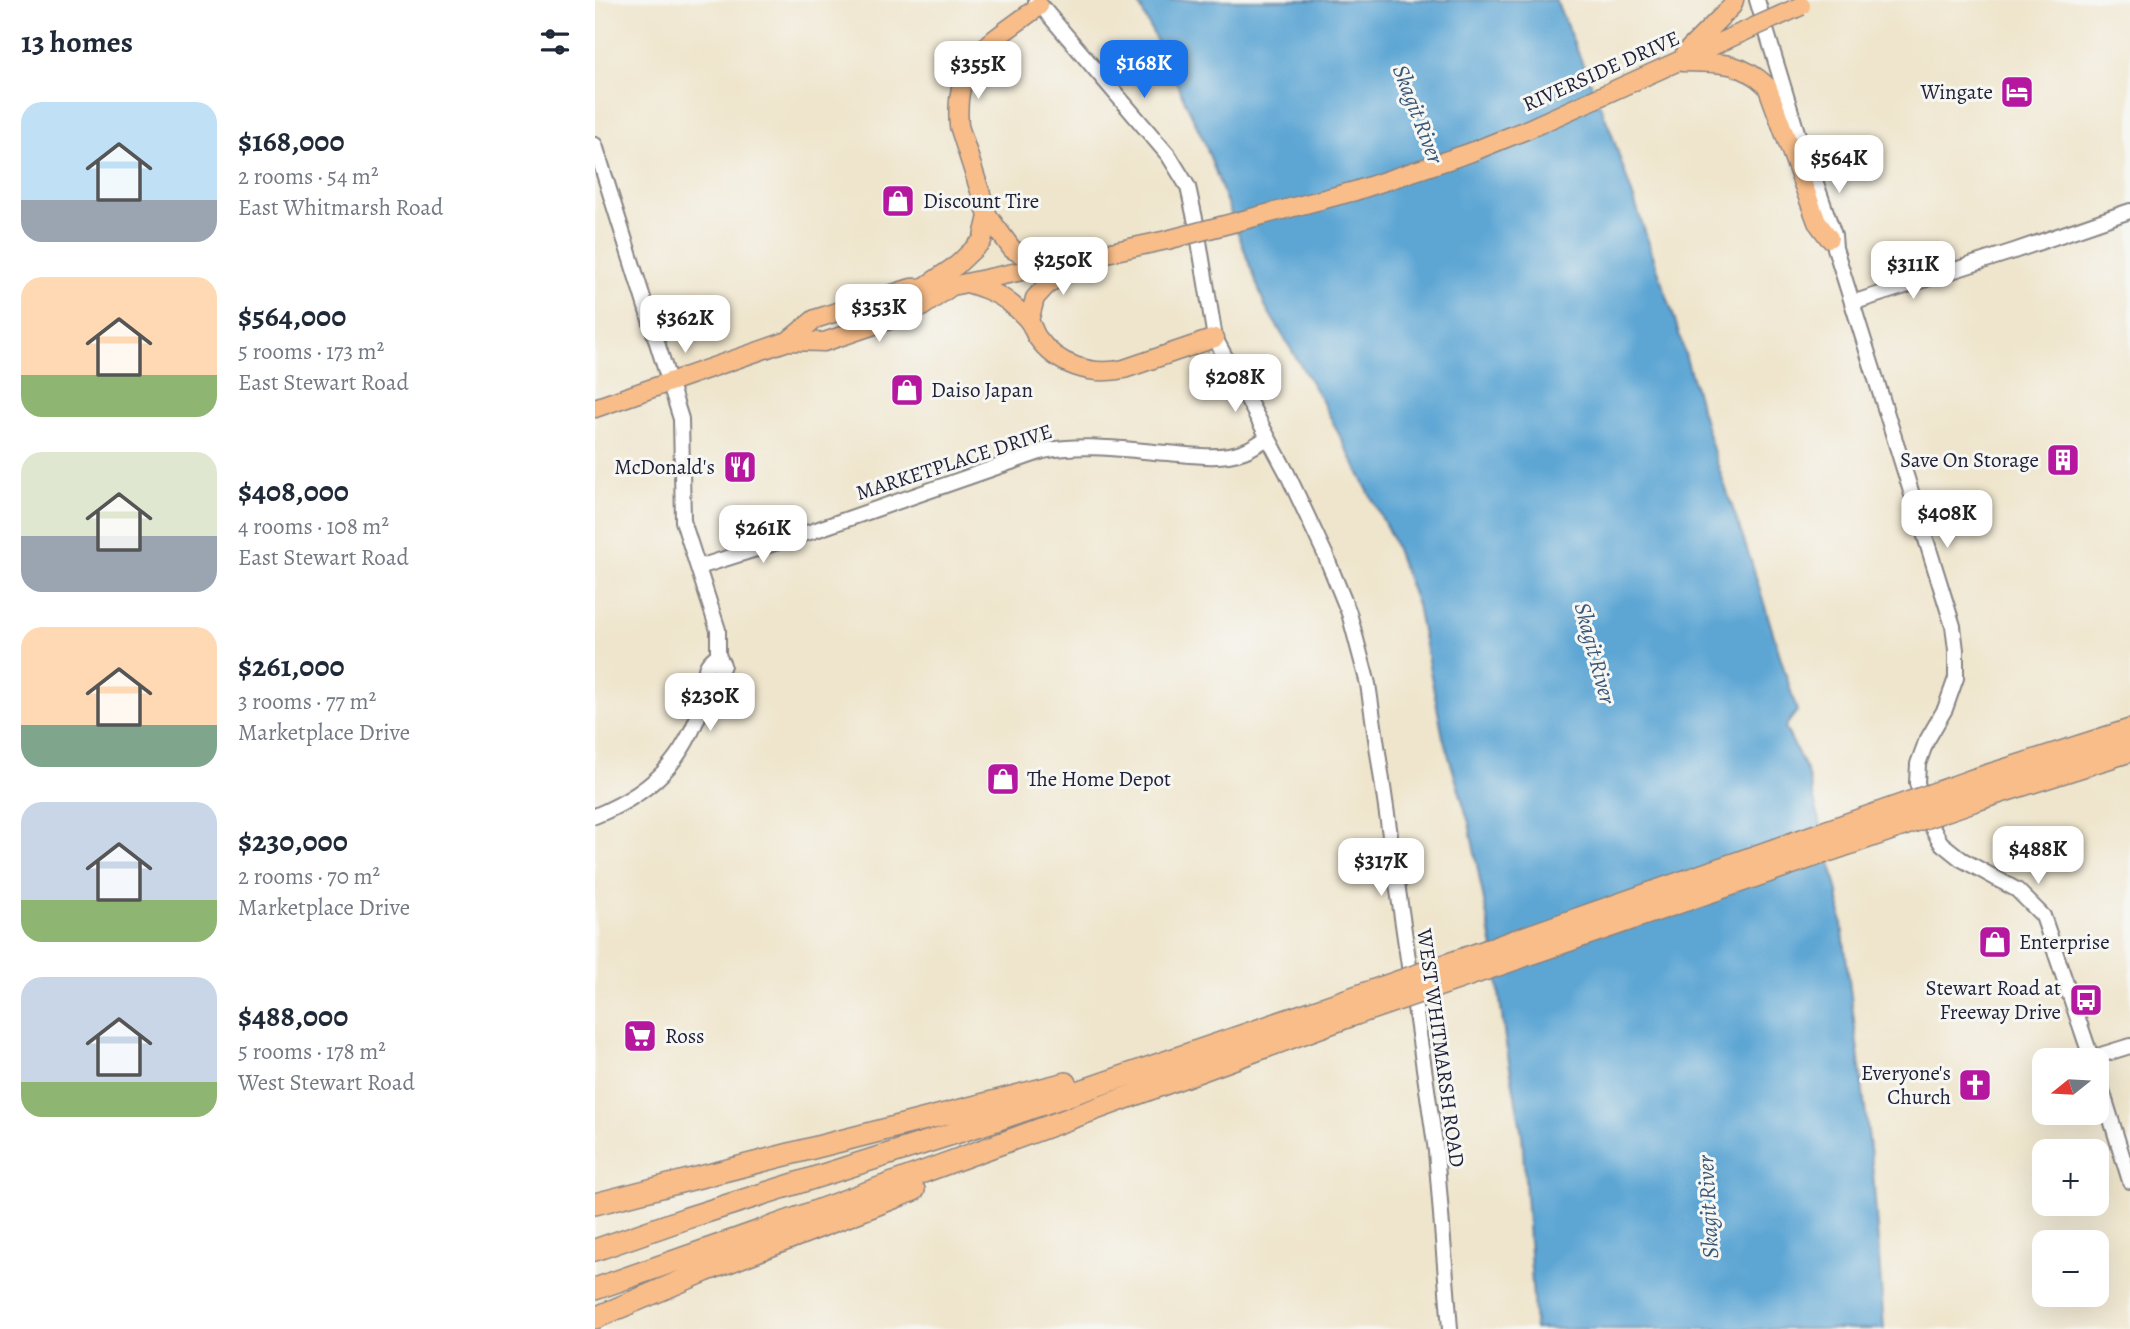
<!DOCTYPE html>
<meta charset="utf-8">
<style>
:root{--surface:#fff;--page:#f6f6f7;--text:#1f2937;--muted:#747a83;--accent:#1a73e8}
body{margin:0;font-family:Alegreya,serif;background:var(--page);color:var(--text);height:100vh;display:flex;flex-direction:column;font-size:26px;white-space:nowrap}
*{box-sizing:border-box;margin:0}
p{font-size:23px;color:var(--muted)}
.icon{flex:none;width:38px;height:38px;fill:none;stroke:currentColor;stroke-width:2;stroke-linecap:round;stroke-linejoin:round}
.map{position:relative;flex:1;overflow:hidden}
.sheet{display:flex;flex-direction:column;background:var(--surface);width:595px}
.sheet>*{flex:none}
.needle{width:46px;rotate:252deg}
.buttons{position:absolute;left:1437px;top:1048px;display:grid;gap:14px}
.buttons a{display:grid;place-items:center;width:77px;height:77px;border-radius:14px;background:var(--surface);box-shadow:0 7px 28px #0002;font-size:35px}
.price{position:absolute;translate:-50% -60px;padding:0 16px;border-radius:14px;background:#fff;color:#222;font-size:23px;line-height:46px;filter:drop-shadow(0 2px 4px #0008)}
.price::after{content:'';position:absolute;left:50%;top:42px;width:21px;height:16px;margin-left:-10px;background:inherit;clip-path:polygon(0 0,100% 0,50% 100%)}
.price.active{background:var(--accent);color:#fff}
ul{padding:0;list-style:none}
li{display:flex;align-items:center;gap:21px;height:175px;padding:0 21px}
li span{display:grid;place-items:center;flex:none;width:196px;height:140px;border-radius:21px;color:#555}
li>.icon{margin-inline-start:auto}
span .icon{width:84px;height:84px;fill:#fffc;stroke-width:1}
li b{font-size:30px}
h2{display:flex;justify-content:space-between;align-items:center;height:84px;padding:0 21px;font-size:30px}
main{display:flex;flex:1;min-height:0}
.map>svg:first-child{display:block}
</style>
<main>
<section class="sheet">
<h2>13 homes<svg class="icon" aria-label="filters" viewBox="0 0 24 24"><path d="M4 7h16M4 17h16"/><circle cx="9" cy="7" r="2"/><circle cx="15" cy="17" r="2"/></svg></h2>
<ul>
<li><span style="background:linear-gradient(#bfe0f5 70%,#9aa5b1 0)"><svg class="icon" aria-label="home" viewBox="0 0 24 24"><path d="M3 11l9-7 9 7M6 9v11h12V9"/></svg></span><div><b>$168,000</b><p>2 rooms · 54 m²</p><p>East Whitmarsh Road</p></div></li>
<li><span style="background:linear-gradient(#ffd9b3 70%,#8fb573 0)"><svg class="icon" aria-label="home" viewBox="0 0 24 24"><path d="M3 11l9-7 9 7M6 9v11h12V9"/></svg></span><div><b>$564,000</b><p>5 rooms · 173 m²</p><p>East Stewart Road</p></div></li>
<li><span style="background:linear-gradient(#dfe7d0 60%,#9aa5b1 0)"><svg class="icon" aria-label="home" viewBox="0 0 24 24"><path d="M3 11l9-7 9 7M6 9v11h12V9"/></svg></span><div><b>$408,000</b><p>4 rooms · 108 m²</p><p>East Stewart Road</p></div></li>
<li><span style="background:linear-gradient(#ffd9b3 70%,#7fa58c 0)"><svg class="icon" aria-label="home" viewBox="0 0 24 24"><path d="M3 11l9-7 9 7M6 9v11h12V9"/></svg></span><div><b>$261,000</b><p>3 rooms · 77 m²</p><p>Marketplace Drive</p></div></li>
<li><span style="background:linear-gradient(#c9d6e8 70%,#8fb573 0)"><svg class="icon" aria-label="home" viewBox="0 0 24 24"><path d="M3 11l9-7 9 7M6 9v11h12V9"/></svg></span><div><b>$230,000</b><p>2 rooms · 70 m²</p><p>Marketplace Drive</p></div></li>
<li><span style="background:linear-gradient(#c9d6e8 75%,#8fb573 0)"><svg class="icon" aria-label="home" viewBox="0 0 24 24"><path d="M3 11l9-7 9 7M6 9v11h12V9"/></svg></span><div><b>$488,000</b><p>5 rooms · 178 m²</p><p>West Stewart Road</p></div></li>
</ul>
</section>
<div class="map">
<svg width="1535" height="1329" viewBox="0 0 1535 1329">
<rect width="100%" height="100%" fill="#f6f6f2"/>
<filter id="ink" filterUnits="userSpaceOnUse"><feTurbulence type="fractalNoise" baseFrequency=".0143" numOctaves="2"/><feDisplacementMap in="SourceGraphic" scale="14" xChannelSelector="R" yChannelSelector="G"/><feConvolveMatrix kernelMatrix="1 2 1 2 8 2 1 2 1" color-interpolation-filters="sRGB"/></filter>
<filter id="wash" filterUnits="userSpaceOnUse"><feTurbulence type="fractalNoise" baseFrequency=".00686" numOctaves="4" result="noise"/><feDisplacementMap in="SourceGraphic" scale="28" xChannelSelector="R" yChannelSelector="G"/><feGaussianBlur stdDeviation="1.57" result="paint"/><feColorMatrix in="noise" values="0 0 0 0 0 0 0 0 0 0 0 0 0 0 0 0 0 1.4 0 .05"/><feComposite in="paint" operator="in"/></filter>
<g filter="url(#wash)">
<rect width="100%" height="100%" fill="#efe5cc"/>
<path fill="#5da6d4" stroke="#406488" stroke-width="2" d="M542,0h419l54,129 65,191 41,140 35,101 46,150 -12,16 22,45 31,120 35,280 11,157h-349l-13,-194 -17,-96 -11,-86 -25,-130 -26,-86 -26,-132 -26,-69 -70,-137 -56,-93 -61,-165z"/>
</g>
<g filter="url(#ink)">
<g fill="none" stroke-linecap="round" stroke-linejoin="round">
<defs>
<path id="minor" d="M441,0l133,156 19,31 8,36 19,115 72,135 38,81 24,59 19,71 68,467 14,178
M1162,0l47,155v10
M0,145l86,274 2,102 35,109v25l5,10 -6,14 -8,5
M1209,155l5,8 25,72 1,13 118,378 3,24v28l-11,31 -19,33 -8,22 -1,19 7,23 6,18 11,19 20,16 56,31 26,26 49,144
M1257,303l162,-52 116,-40
M104,567l114,-36 230,-80c42,-8 83,-1 125,2 24,2 52,7 76,-2 8,-3 16,-9 24,-13
M114,684c-6,-14 -4,-20 9,-29
M0,816c66,-27 95,-64 114,-132
M1496,1058l39,-12
M1502,1074l33,107"/>
<path id="major" d="M444,6c-48,38 -86,49 -80,120l29,90 24,33 34,19
M1090,53l47,-47 2,-6
M1087,62c36,1 57,-2 85,24l50,136 12,16
M811,174l63,-21 57,-23 217,-98
M372,283c16,5 31,10 44,21 6,5 15,12 19,19 3,4 4,10 7,14 20,29 55,39 87,32l91,-31
M328,288l34,-23 25,-24 6,-25
M434,321l6,-23 11,-12 29,-23
M193,341l27,-22 96,-31 41,-2 215,-46
M0,408l193,-67 36,1 92,-31 36,-25"/>
<path id="highway" d="M1378,780l157,-50
M1384,799l151,-48
M0,1204l471,-121
M0,1250l92,-32 303,-96 359,-123
M0,1289l205,-72 553,-202
M0,1318l110,-47 209,-81"/>
</defs>
<use href="#minor" stroke="#888484" stroke-width="18"/>
<use href="#major" stroke="#888484" stroke-width="21"/>
<use href="#highway" stroke="#888484" stroke-width="24"/>
<use href="#minor" stroke="#fff" stroke-width="14"/>
<use href="#major" stroke="#f8bd89" stroke-width="18"/>
<use href="#highway" stroke="#f8bd89" stroke-width="21"/>
<defs>
<path id="major-bridge" d="M1148,32l58,-26
M572,240l188,-49 51,-17"/>
<path id="highway-bridge" d="M754,999l624,-219
M758,1015l626,-216"/>
</defs>
<use href="#major-bridge" stroke="#888484" stroke-width="21" stroke-linecap="butt"/>
<use href="#highway-bridge" stroke="#888484" stroke-width="24" stroke-linecap="butt"/>
<use href="#major-bridge" stroke="#f8bd89" stroke-width="18"/>
<use href="#highway-bridge" stroke="#f8bd89" stroke-width="21"/>
</g>
</g>
<defs>
<symbol id="hotel-square" viewBox="-11 -11 22 22"><rect x="-9" y="-9" width="18" height="18" rx="4" fill="#b5179e" stroke="#f6f6f2"/><path d="M-6-4.5h1.5V1H6V5H4.5V3h-9V5H-6ZM-4 0a1.8 1.8 0 1 1 3.6 0ZM.5 0V-2.5h3Q6-2.5 6 0Z" fill="#fff"/></symbol>
<symbol id="shop-square" viewBox="-11 -11 22 22"><rect x="-9" y="-9" width="18" height="18" rx="4" fill="#b5179e" stroke="#f6f6f2"/><path d="M-5-2.5h2.3a2.7 3.5 0 0 1 5.4 0H5L5.5 6h-11ZM-1.5-2.5h3a1.5 2.3 0 0 0-3 0Z" fill="#fff"/></symbol>
<symbol id="building-square" viewBox="-11 -11 22 22"><rect x="-9" y="-9" width="18" height="18" rx="4" fill="#b5179e" stroke="#f6f6f2"/><path d="M-4-6H4V6H1V3H-1V6H-4ZM-2.5-4.3h1.7v1.8h-1.7ZM.8-4.3h1.7v1.8H.8ZM-2.5-1h1.7V.8h-1.7ZM.8-1h1.7V.8H.8Z" fill="#fff"/></symbol>
<symbol id="restaurant-square" viewBox="-11 -11 22 22"><rect x="-9" y="-9" width="18" height="18" rx="4" fill="#b5179e" stroke="#f6f6f2"/><path d="M-5-6h1v4h1v-4h1v4h1v-4h1v5L-1.5 .5V6h-2V.5L-5-1ZM5-6V6H3V1.5H1.5Q1.5-4 5-6Z" fill="#fff"/></symbol>
<symbol id="bus-square" viewBox="-11 -11 22 22"><rect x="-9" y="-9" width="18" height="18" rx="4" fill="#b5179e" stroke="#f6f6f2"/><path d="M-5-6H5V4H4V6H2V4H-2V6H-4V4H-5ZM-3.5-4V0h7V-4ZM-3.5 1.2v1.5H-2V1.2ZM2 1.2v1.5H3.5V1.2Z" fill="#fff"/></symbol>
<symbol id="supermarket-square" viewBox="-11 -11 22 22"><rect x="-9" y="-9" width="18" height="18" rx="4" fill="#b5179e" stroke="#f6f6f2"/><path d="M-6-5.5h2.5l.6 2H6L4.5 2H-2.5L-4.4-4H-6ZM-1.5 3.2a1.3 1.3 0 1 0 .1 0ZM3 3.2a1.3 1.3 0 1 0 .1 0Z" fill="#fff"/></symbol>
<symbol id="church-square" viewBox="-11 -11 22 22"><rect x="-9" y="-9" width="18" height="18" rx="4" fill="#b5179e" stroke="#f6f6f2"/><path d="M-1.2-6h2.4v3.5h3.3v2.4h-3.3V6h-2.4V-.1h-3.3v-2.4h3.3Z" fill="#fff"/></symbol>
</defs>
<g fill-rule="evenodd">
<use href="#hotel-square" x="1403" y="73" width="38" height="38"/>
<use href="#shop-square" x="284" y="182" width="38" height="38"/>
<use href="#shop-square" x="293" y="371" width="38" height="38"/>
<use href="#building-square" x="1449" y="441" width="38" height="38"/>
<use href="#restaurant-square" x="126" y="448" width="38" height="38"/>
<use href="#shop-square" x="389" y="760" width="38" height="38"/>
<use href="#shop-square" x="1381" y="923" width="38" height="38"/>
<use href="#bus-square" x="1472" y="981" width="38" height="38"/>
<use href="#supermarket-square" x="26" y="1017" width="38" height="38"/>
<use href="#church-square" x="1361" y="1066" width="38" height="38"/>
</g>
<g text-anchor="middle" dominant-baseline="central" stroke-width="6" stroke-linejoin="round" paint-order="stroke">
<g font-size="21" fill="#22223b" stroke="#f6f6f2">
<text transform="translate(1006 71) rotate(-24)">RIVERSIDE DRIVE</text>
<text transform="translate(359 462) rotate(-18)">MARKETPLACE DRIVE</text>
<text transform="translate(846 1048) rotate(82)">WEST WHITMARSH ROAD</text>
</g>
<g font-size="21" fill="#22223b" stroke="#f6f6f2" text-anchor="end">
<text x="1398" y="92">Wingate</text>
<text x="328" y="201" text-anchor="start">Discount Tire</text>
<text x="336" y="390" text-anchor="start">Daiso Japan</text>
<text x="1444" y="460">Save On Storage</text>
<text x="120" y="467">McDonald's</text>
<text x="432" y="779" text-anchor="start">The Home Depot</text>
<text x="1424" y="942" text-anchor="start">Enterprise</text>
<text x="1466" y="988">Stewart Road at<tspan x="1466" dy="24">Freeway Drive</tspan></text>
<text x="70" y="1036" text-anchor="start">Ross</text>
<text x="1356" y="1073">Everyone's<tspan x="1356" dy="24">Church</tspan></text>
</g>
<g font-size="23" font-style="italic" fill="#3a5778" stroke="#f6f6f2">
<text transform="translate(823 114) rotate(69)">Skagit River</text>
<text transform="translate(1000 653) rotate(75)">Skagit River</text>
<text transform="translate(1113 1207) rotate(-93)">Skagit River</text>
</g>
</g>
</svg>
<div class="buttons">
<a><svg class="needle" viewBox="-14 -14 28 28"><path d="M0-13l5 13h-10z" fill="#e53935"/><path d="M0 13l5-13h-10z" fill="#747a83"/></svg></a>
<a>+</a>
<a>−</a>
</div>
<b class="price active" style="left:549px;top:100px">$168K</b>
<b class="price" style="left:383px;top:101px">$355K</b>
<b class="price" style="left:1244px;top:195px">$564K</b>
<b class="price" style="left:468px;top:297px">$250K</b>
<b class="price" style="left:1318px;top:301px">$311K</b>
<b class="price" style="left:284px;top:344px">$353K</b>
<b class="price" style="left:90px;top:355px">$362K</b>
<b class="price" style="left:640px;top:414px">$208K</b>
<b class="price" style="left:1352px;top:550px">$408K</b>
<b class="price" style="left:168px;top:565px">$261K</b>
<b class="price" style="left:115px;top:733px">$230K</b>
<b class="price" style="left:1443px;top:886px">$488K</b>
<b class="price" style="left:786px;top:898px">$317K</b>
</div>
</main>
